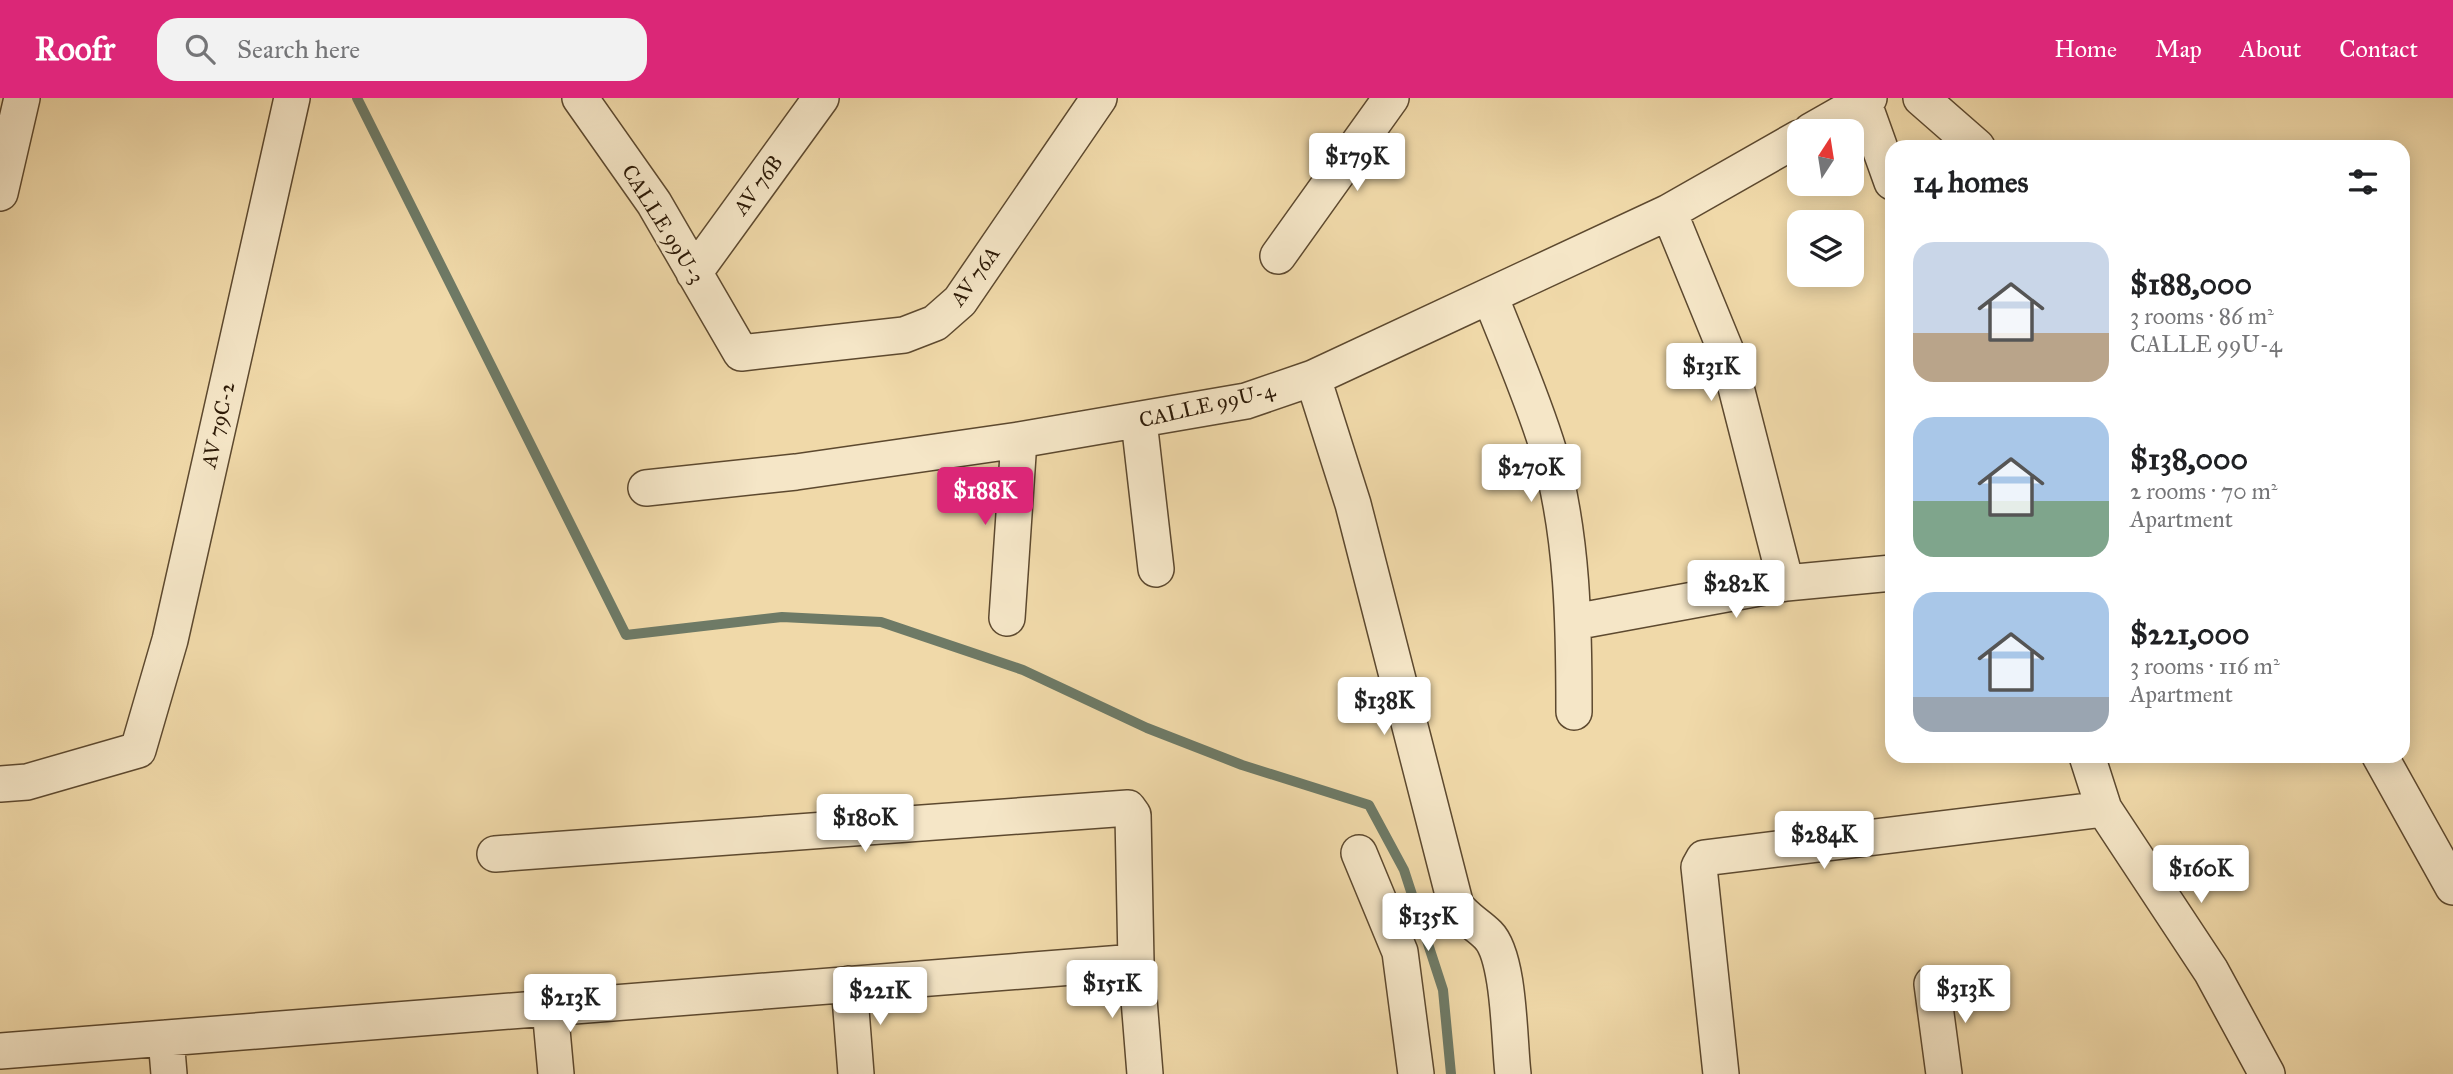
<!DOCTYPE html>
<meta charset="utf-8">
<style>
:root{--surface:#fff;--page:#f2f2f2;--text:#202124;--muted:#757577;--accent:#db2777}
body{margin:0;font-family:"IM FELL Great Primer",serif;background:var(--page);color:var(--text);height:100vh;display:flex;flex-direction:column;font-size:26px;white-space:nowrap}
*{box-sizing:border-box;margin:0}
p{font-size:23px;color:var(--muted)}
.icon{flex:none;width:38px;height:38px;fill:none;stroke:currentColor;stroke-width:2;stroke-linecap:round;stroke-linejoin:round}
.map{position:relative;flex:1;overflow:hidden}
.sheet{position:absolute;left:1885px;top:42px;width:525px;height:623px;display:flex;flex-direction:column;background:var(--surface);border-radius:21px;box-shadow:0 4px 18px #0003}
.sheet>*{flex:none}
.needle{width:46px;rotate:12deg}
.fabs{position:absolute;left:1787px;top:21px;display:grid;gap:14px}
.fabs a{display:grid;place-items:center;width:77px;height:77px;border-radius:14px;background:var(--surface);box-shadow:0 4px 18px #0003;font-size:35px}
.price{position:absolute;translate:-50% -60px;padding:0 16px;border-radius:7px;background:#fff;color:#222;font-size:23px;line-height:46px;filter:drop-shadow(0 2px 4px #0008)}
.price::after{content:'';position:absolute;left:50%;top:42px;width:21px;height:16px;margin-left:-10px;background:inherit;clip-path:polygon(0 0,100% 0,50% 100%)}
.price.active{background:var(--accent);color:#fff}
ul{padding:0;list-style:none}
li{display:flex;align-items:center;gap:21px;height:175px;padding:0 28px}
li span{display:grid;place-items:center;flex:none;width:196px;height:140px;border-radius:21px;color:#555}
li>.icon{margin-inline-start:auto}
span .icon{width:84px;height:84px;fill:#fffc;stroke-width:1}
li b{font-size:30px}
h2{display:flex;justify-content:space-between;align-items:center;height:84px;padding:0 28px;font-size:30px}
header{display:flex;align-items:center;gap:42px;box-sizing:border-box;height:98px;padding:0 35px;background:var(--accent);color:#fff}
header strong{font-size:33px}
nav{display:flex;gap:38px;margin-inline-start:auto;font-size:24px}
.search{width:490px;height:63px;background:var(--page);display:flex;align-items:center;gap:18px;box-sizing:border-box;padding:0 24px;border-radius:21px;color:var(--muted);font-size:26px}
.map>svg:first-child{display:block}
</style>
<header>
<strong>Roofr</strong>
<div class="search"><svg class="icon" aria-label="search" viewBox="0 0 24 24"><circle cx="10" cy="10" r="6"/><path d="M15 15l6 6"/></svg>Search here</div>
<nav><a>Home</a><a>Map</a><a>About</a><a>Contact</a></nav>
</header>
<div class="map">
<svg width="2453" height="976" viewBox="0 0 2453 976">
<rect width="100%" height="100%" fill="#f0d9a9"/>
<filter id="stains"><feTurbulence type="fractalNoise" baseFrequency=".00286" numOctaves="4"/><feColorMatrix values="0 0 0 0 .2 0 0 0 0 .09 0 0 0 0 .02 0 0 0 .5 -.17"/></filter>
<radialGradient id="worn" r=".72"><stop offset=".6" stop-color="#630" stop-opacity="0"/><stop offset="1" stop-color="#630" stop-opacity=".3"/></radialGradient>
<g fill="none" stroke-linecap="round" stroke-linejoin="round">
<path stroke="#6e7a66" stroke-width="10" d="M357,0l269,537 156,-18 99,5 142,48 124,58 95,37 127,40 35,65 39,120 8,84"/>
<defs>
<path id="minor" d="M580,0l74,105 87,150 163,-18 31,-12 25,-22 139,-203
M1921,0l56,49
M1863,3l29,81
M1811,33l58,-33
M0,95l22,-95
M1669,114l59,144 58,227
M1278,158l113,-158
M694,175l127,-175
M1490,198c20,51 43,103 59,156 24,85 25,173 25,260
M1313,280l40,126 103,402c11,14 21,18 32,29 22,22 21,107 25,139
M1139,323l17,148
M646,390l150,-16 223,-32 227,-39 67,-23 356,-166 130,-74
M1007,520l12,-178
M1574,524l212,-39 106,-10
M2087,658l17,53 107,162 56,103
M2380,658l73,131
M0,686l27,-2 111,-32 32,-110 122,-542
M1359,755l41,99 16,122
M495,756l633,-46 5,7 3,147 9,112
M849,886l7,90
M1932,886l12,90
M550,910l6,66
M166,940l3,36
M0,953l1136,-89
M1721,976l-22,-207 5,-9 400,-49"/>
</defs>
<use href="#minor" stroke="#5d492f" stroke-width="38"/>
<use href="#minor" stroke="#f5e6c7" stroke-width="35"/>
</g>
<g text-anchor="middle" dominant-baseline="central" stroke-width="6" stroke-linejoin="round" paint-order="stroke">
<g font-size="21" fill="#2c1906" stroke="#f5e6c7">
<text transform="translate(758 87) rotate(-54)">AV 76B</text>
<text transform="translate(663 126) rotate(58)">CALLE 99U-3</text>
<text transform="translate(975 178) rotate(-54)">AV 76A</text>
<text transform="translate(1207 307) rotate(-13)">CALLE 99U-4</text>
<text transform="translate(218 327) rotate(-77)">AV 79C-2</text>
</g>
</g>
<rect width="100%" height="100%" filter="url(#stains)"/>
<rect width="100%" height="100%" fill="url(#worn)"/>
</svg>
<div class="fabs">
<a><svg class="needle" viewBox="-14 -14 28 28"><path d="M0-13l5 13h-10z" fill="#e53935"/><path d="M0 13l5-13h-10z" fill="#757577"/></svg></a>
<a><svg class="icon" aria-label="layers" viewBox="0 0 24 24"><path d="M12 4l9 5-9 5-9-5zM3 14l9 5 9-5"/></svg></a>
</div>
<b class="price" style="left:1357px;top:95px">$179K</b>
<b class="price" style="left:1711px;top:305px">$131K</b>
<b class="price" style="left:1531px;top:406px">$270K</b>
<b class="price active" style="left:985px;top:429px">$188K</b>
<b class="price" style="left:1736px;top:522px">$282K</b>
<b class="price" style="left:1384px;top:639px">$138K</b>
<b class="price" style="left:865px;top:756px">$180K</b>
<b class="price" style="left:1824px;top:773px">$284K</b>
<b class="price" style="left:2201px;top:807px">$160K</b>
<b class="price" style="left:1428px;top:855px">$135K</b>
<b class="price" style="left:1112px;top:922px">$151K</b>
<b class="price" style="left:1965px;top:927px">$313K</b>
<b class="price" style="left:880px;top:929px">$221K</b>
<b class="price" style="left:570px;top:936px">$213K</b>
<section class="sheet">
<h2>14 homes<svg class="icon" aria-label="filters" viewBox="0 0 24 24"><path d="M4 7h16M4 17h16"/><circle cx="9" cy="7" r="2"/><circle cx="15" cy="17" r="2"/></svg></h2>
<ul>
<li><span style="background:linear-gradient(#c9d6e8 65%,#b9a48a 0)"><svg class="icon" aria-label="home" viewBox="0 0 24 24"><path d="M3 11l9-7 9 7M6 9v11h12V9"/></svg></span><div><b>$188,000</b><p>3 rooms · 86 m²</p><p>CALLE 99U-4</p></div></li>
<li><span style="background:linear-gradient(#a9c7e8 60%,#7fa58c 0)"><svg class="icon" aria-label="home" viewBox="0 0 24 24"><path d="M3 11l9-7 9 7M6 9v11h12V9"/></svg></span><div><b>$138,000</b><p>2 rooms · 70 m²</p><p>Apartment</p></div></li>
<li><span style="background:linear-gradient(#a9c7e8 75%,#9aa5b1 0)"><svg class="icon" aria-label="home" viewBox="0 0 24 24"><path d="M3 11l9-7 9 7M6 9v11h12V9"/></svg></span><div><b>$221,000</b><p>3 rooms · 116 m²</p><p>Apartment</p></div></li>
</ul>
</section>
</div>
